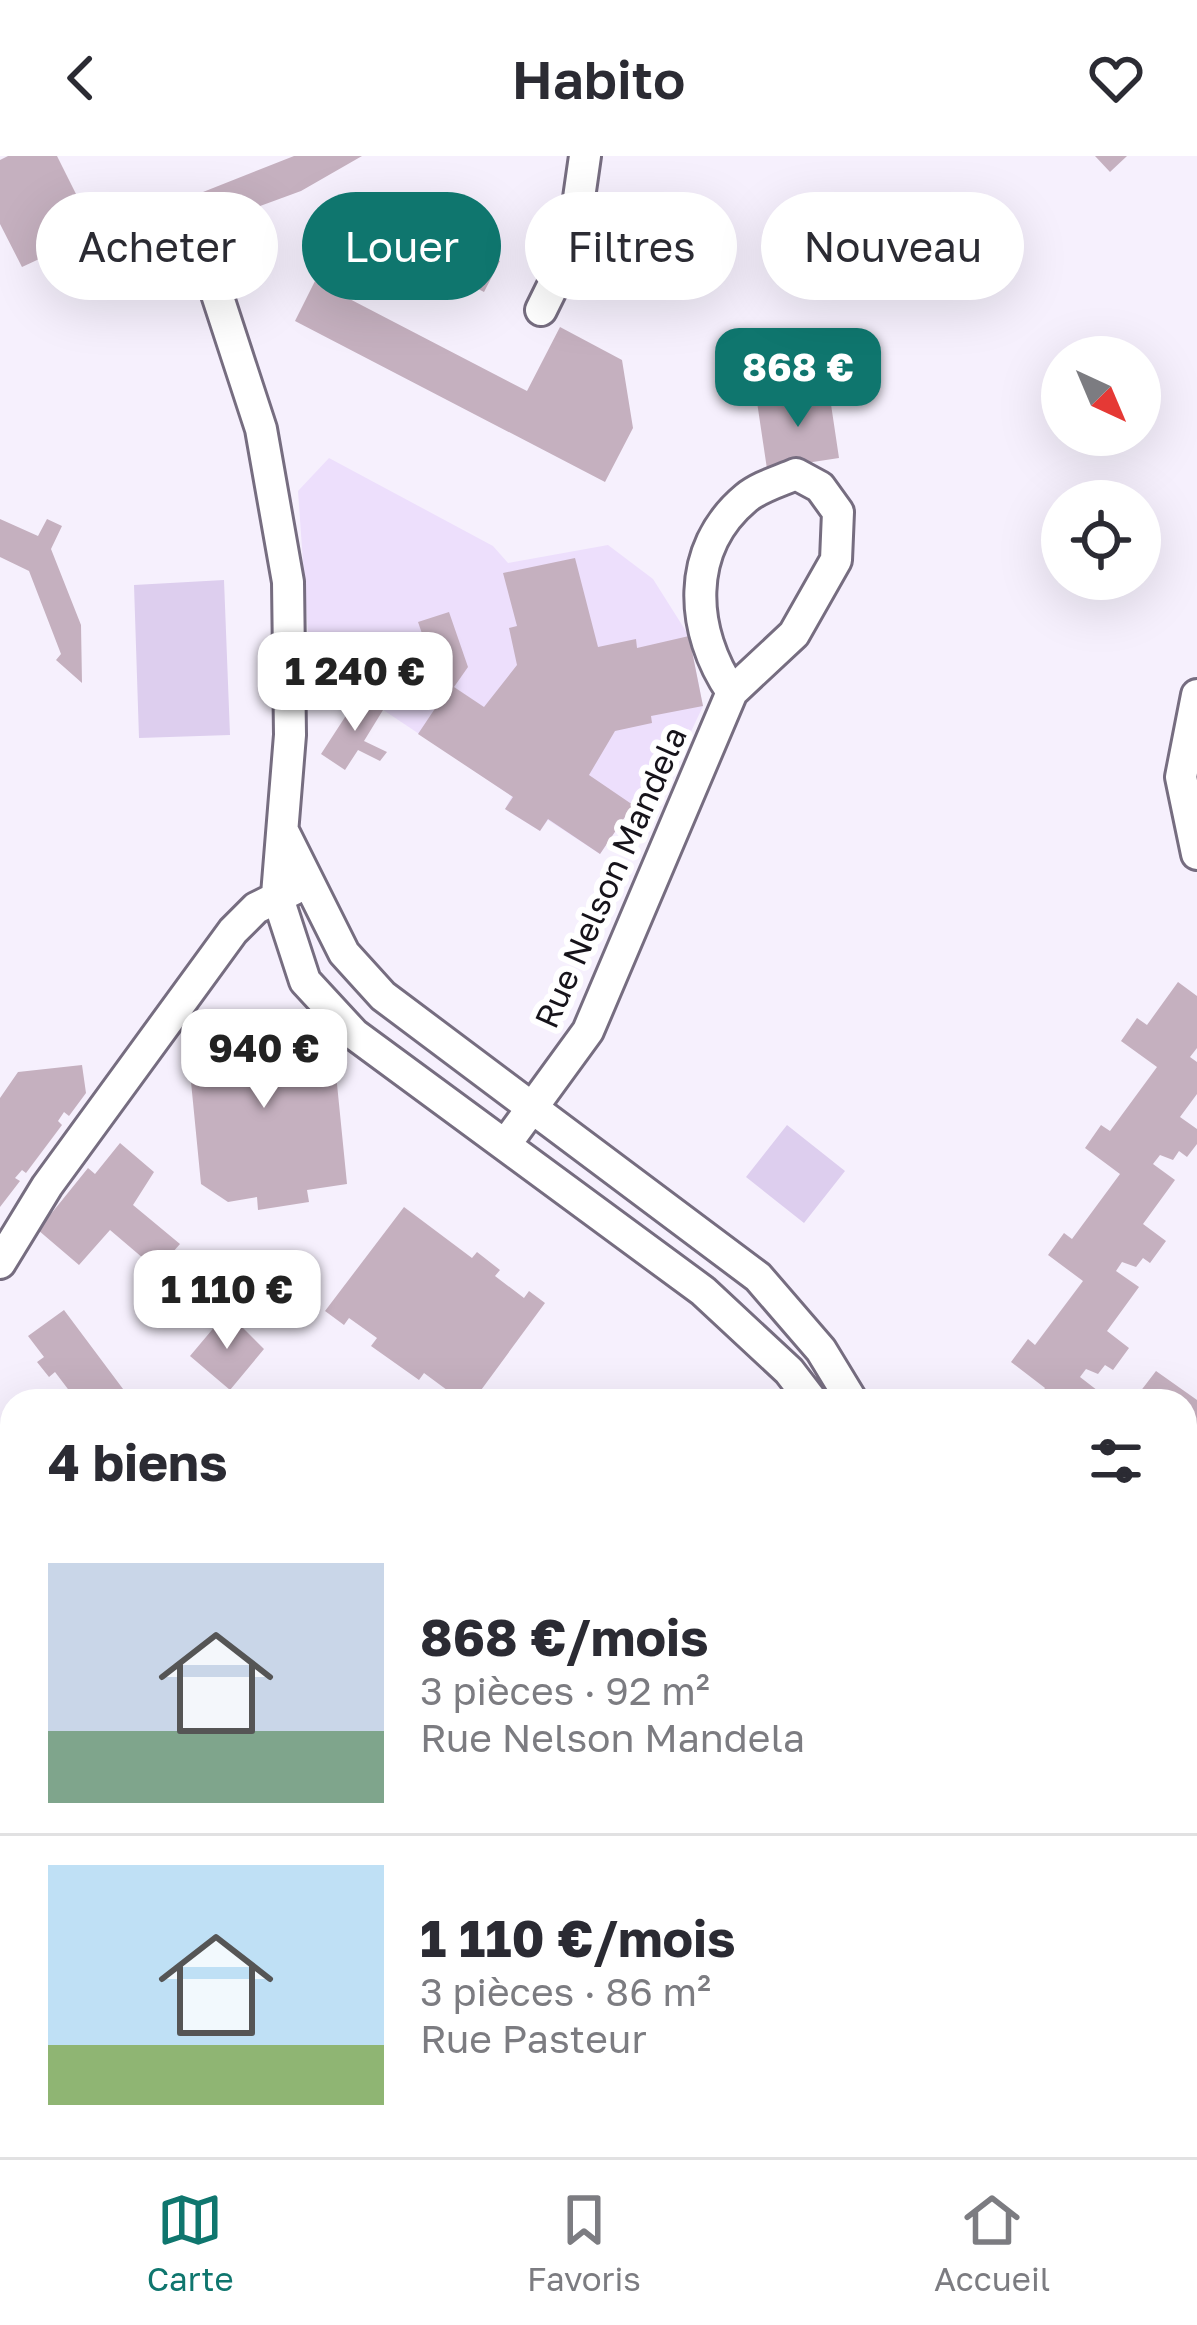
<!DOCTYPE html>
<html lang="fr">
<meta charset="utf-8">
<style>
:root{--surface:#fff;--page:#f7f7f7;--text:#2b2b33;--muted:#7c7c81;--line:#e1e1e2;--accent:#0f766e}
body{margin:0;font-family:"Golos Text",sans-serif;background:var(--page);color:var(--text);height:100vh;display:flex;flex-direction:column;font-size:45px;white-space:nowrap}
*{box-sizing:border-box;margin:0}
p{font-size:39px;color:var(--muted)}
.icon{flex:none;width:66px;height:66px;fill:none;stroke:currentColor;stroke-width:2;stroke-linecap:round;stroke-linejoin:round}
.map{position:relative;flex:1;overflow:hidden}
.sheet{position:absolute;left:0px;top:1233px;width:1197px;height:768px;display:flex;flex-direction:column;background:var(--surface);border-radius:36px 36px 0 0;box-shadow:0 12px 48px #0002}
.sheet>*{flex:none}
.top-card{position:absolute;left:36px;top:36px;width:1125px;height:108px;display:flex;gap:24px}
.needle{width:78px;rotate:136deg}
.fabs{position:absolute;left:1041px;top:180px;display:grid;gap:24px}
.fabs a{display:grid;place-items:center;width:120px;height:120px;border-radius:50%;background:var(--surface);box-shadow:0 12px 48px #0002;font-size:60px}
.price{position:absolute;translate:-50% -102px;padding:0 27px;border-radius:24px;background:#fff;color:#222;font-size:39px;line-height:78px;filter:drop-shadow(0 3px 6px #0008)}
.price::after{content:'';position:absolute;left:50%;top:72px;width:36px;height:27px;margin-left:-18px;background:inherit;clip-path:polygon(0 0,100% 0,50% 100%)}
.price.on{background:var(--accent);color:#fff}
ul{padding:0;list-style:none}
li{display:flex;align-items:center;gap:36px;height:300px;padding:0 48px}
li+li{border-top:3px solid var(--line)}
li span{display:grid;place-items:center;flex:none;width:336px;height:240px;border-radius:0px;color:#555}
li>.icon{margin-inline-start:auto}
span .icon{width:144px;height:144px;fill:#fffc;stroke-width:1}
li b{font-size:51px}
h2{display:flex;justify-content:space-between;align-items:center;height:144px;padding:0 48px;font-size:51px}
.chip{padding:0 42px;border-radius:54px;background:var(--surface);box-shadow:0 12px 48px #0002;font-size:42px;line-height:108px}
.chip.on{background:var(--accent);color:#fff}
header{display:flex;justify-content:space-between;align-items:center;height:156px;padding:0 48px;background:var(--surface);font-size:54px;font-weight:600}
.tab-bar{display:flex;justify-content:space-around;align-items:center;height:168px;border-top:3px solid var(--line);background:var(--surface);font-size:33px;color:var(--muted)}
.tab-bar a{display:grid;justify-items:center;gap:6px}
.tab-bar .on{color:var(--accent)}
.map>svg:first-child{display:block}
</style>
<header><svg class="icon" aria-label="back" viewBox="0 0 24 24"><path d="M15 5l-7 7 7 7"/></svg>Habito<svg class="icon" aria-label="heart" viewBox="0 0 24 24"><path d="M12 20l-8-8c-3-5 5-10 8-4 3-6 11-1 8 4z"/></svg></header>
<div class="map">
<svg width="1197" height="2001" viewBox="0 0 1197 2001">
<rect width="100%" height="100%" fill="#f6f0fd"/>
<path fill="#eddffc" d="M329,302l164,88 15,17 100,-18 45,34 36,57 14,70 -37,79 -36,24 -30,45 -52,-34 -8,11 -35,-22 7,-13 -202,-135 -12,-170z"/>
<path fill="#ddceee" d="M224,424l6,155 -91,3 -5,-153z
M787,969l58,46 -41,52 -58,-46z
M572,1989h172l1,12h-160z"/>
<path fill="#c5b0bf" d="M8,0h49l32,64 -45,23 6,11 -28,13 -22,-43v-64z
M294,0h68l-61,35 -60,22 5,14 -27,10 -3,-9 -6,2 -7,-38z
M1095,0h32l-17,16z
M419,63l81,42 -16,31 -81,-42z
M315,125l212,110 33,-64 62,33 11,68 -28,54 -310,-161z
M829,235l10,67 -72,11 -10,-67z
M0,363l38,17 9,-17 15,7 -11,23 30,76 1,58 -26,-23 5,-6 -32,-83 -29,-14z
M575,402l23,89 38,-8 1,9 52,-12 14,70 -52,10 1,7 -37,8 -26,44 44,30 -33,49 -52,-35 -8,12 -35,-22 8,-12 -95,-63 32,-48 -13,-9 -19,-55 31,-10 19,55 -14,20 30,20 33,-42 -8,-37 8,-2 -14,-53z
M310,505l21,14v19l-23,-1z
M360,538l23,16 -19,31 23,11 -7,9 -22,-11 -13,20 -24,-16z
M1178,826l19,14v52l-7,9 7,5v32l-17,23 17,12v15l-10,13 -8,-6 -6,9 -13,-5 -7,9 22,16 -32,44 23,17 -16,22 -7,-5 -7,9 -14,-5 -6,9 23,16 -32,44 22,17 -16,22 -8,-5 -7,9 -12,-5 -6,8 22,17 -5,7h-61l9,-13 -34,-26 17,-23 7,6 48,-64 -35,-26 16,-22 8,6 48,-65 -35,-26 16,-23 9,6 47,-64 -36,-26 16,-23 10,7z
M250,854l2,18 40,-5 42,31 13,130 -40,6 2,12 -51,8 -1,-13 -29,5 -27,-18 -14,-143 18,-28z
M82,909l4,28 -17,23 -5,-4 -6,9 4,4 -36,48 -4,-3 -7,8 5,3 -20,26v-109l18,-26z
M120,987l34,29 -21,33 47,39 -23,26 -47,-40 -31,35 -41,-35 50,-62 7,6z
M404,1051l68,51 5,-6 23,18 -5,6 29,22 5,-7 16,12 -72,98h-28l6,-8 -27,-20 -5,7 -48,-34 6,-8 -28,-20 -5,7 -19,-14z
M64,1154l68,91h-55l-22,-29 -6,5 -12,-15 7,-5 -16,-21z
M227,1156l37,37 -34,41 -40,-34z
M1156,1215l41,29v42l-12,17v-58h-52z
M0,1330l12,17v81l-5,3 -7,-10z
M12,1634v84l-12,7v-28l9,-5 -9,-11v-24z
M12,1801v32l-11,-27z
M1197,1898v72l-6,3 -6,-72z
M12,1900v33l-8,-15 -4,2v-13z
M12,1961v28h48l-23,12h-25l-12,-33z
M289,1989h37l6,12h-46l-5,-8z"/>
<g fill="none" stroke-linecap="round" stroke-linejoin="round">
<defs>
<path id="service" d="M1148,1989l5,12"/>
<path id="minor" d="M211,120l50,153 27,153 2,153 -13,160 28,86 49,53 349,257 86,80 23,30
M541,154l31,-63 13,-91
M1197,539l-16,82 16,77
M284,677l60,120 39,43 375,281 63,73 31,51
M505,989l83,-114 144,-339 62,-58 42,-74 2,-48 -18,-25 -24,-13c-16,7 -37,13 -50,24 -61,51 -56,133 -14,194
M0,1107l47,-77 186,-255 23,-23 38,-19
M1185,1400l12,-29
M0,1534l12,7
M1185,1699l12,7
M0,1777l12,-5
M514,1989l13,12
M138,2001l24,-12
M1017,2001l43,-12"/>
</defs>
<use href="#service" stroke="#766d80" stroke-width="21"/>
<use href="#minor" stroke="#766d80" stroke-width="36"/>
<use href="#service" stroke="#fff" stroke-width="15"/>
<use href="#minor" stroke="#fff" stroke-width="30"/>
</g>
<g text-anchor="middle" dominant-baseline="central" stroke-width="12" stroke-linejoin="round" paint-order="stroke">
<g font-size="33" fill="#16131a" stroke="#fff">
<text transform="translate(610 721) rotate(-66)">Rue Nelson Mandela</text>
</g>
</g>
</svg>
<div class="fabs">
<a><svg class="needle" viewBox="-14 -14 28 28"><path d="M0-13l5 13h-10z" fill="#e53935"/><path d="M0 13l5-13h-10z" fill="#7c7c81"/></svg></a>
<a><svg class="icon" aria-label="locate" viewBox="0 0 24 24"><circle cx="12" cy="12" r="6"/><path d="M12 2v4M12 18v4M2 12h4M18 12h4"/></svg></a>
</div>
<b class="price on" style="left:798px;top:274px">868 €</b>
<b class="price" style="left:355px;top:578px">1 240 €</b>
<b class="price" style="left:264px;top:955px">940 €</b>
<b class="price" style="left:227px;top:1196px">1 110 €</b>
<div class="top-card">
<a class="chip">Acheter</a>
<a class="chip on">Louer</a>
<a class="chip">Filtres</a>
<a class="chip">Nouveau</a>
</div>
<section class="sheet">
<h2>4 biens<svg class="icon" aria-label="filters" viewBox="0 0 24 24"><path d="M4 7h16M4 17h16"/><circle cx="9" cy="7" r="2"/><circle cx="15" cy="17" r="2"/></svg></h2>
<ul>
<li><span style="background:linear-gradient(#c9d6e8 70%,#7fa58c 0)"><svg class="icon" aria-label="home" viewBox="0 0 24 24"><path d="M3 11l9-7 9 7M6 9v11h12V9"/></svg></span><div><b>868 €/mois</b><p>3 pièces · 92 m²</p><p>Rue Nelson Mandela</p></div></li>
<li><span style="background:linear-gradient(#bfe0f5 75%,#8fb573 0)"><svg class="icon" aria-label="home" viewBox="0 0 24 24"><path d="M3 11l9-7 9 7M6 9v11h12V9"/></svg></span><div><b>1 110 €/mois</b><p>3 pièces · 86 m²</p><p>Rue Pasteur</p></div></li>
</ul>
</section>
</div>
<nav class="tab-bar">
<a class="on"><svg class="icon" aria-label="map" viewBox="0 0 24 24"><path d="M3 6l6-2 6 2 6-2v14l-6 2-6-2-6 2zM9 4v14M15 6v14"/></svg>Carte</a>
<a><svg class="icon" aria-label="saved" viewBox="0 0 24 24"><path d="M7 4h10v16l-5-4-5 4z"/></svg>Favoris</a>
<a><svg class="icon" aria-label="home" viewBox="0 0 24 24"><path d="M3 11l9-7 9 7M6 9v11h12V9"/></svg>Accueil</a>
</nav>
